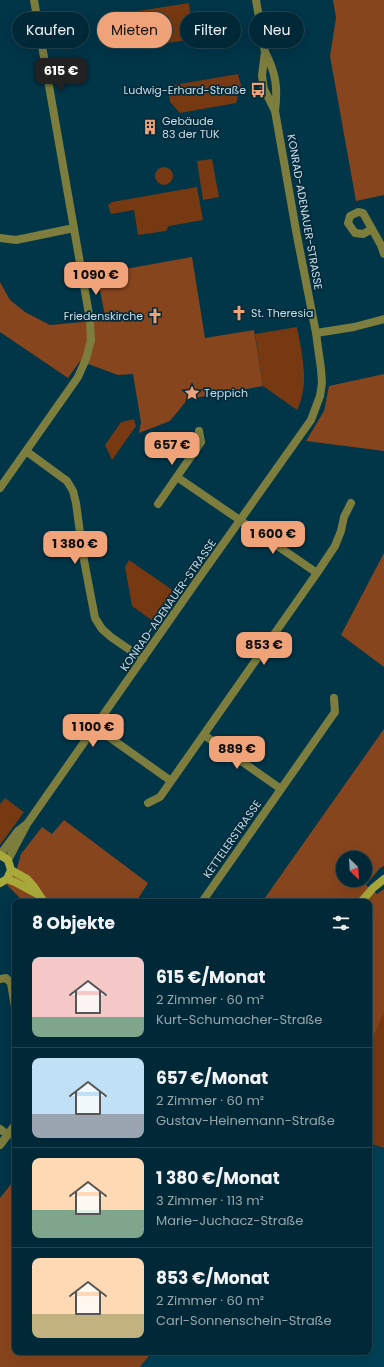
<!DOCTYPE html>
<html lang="de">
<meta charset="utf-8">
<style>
:root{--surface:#012836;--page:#0f3442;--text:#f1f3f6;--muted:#96a6ad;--line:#234451;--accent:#f0a279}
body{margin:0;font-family:Poppins,sans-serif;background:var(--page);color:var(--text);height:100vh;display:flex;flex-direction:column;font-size:15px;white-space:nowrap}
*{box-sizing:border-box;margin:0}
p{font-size:13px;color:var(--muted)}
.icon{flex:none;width:22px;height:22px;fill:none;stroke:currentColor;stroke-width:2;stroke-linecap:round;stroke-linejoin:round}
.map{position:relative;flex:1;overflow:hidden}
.details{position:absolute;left:12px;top:899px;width:360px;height:456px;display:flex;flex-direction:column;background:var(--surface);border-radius:8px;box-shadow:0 4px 16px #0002,0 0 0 1px var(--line)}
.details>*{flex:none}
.top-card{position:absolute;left:12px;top:12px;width:360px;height:36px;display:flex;gap:8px}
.needle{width:26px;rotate:155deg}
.tools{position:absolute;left:336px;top:851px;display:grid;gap:8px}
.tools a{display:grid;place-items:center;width:36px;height:36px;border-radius:50%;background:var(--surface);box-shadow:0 4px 16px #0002,0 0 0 1px var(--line);font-size:20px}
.price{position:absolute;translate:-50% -34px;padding:0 9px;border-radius:8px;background:var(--accent);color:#111;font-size:13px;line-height:26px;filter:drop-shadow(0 1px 2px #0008)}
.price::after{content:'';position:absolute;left:50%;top:24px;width:12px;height:9px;margin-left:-6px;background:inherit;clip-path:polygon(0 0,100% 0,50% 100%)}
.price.active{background:#222;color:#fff}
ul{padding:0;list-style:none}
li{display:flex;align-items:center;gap:12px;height:100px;padding:0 20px}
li+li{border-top:1px solid var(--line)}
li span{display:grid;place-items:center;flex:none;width:112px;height:80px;border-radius:8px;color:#555}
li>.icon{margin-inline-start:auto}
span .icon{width:48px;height:48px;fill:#fffc;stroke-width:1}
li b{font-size:17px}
h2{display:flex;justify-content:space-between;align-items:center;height:48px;padding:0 20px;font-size:17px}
.chip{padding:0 14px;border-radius:18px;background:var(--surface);box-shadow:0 4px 16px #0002,0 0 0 1px var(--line);font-size:14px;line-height:36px}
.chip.active{background:var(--accent);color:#111}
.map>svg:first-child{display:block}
</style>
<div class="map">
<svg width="384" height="1367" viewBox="0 0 384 1367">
<rect width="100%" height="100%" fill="#013548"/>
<path fill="#004056" d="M369,1143l15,5v219h-244l12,-15h217z"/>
<path fill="#763912" d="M189,3l4,32 -5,5 -28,4 -16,-3 -6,-30z
M238,74l3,11 -5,18 -56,10 -10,-11 -2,-16z
M212,159l7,38 -16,3 -6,-39z
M155 176a9 9 0 1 1 18 0a9 9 0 1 1-18 0Z
M197,187l6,33 -34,6 -3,5 -28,4 -4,-25 -23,4 -3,-9 4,-3z
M297,327c5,28 13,56 0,83l-34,-24 -8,-52z
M134,419l2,7 -24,34 -7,-15 16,-23z
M129,560l45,31 -21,30 -21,-15 -7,-39z
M5,798l19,14 -24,33v-41z
M369,964l15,11v173l-15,-5z"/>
<path fill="#87451d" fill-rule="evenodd" d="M333,0h51v195l-28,6 -26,-145 6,-38z
M192,257l13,81 49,-8 9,56 -75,13 -18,22 -31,12 2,-11 -8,-48 -15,1 -38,-14 -12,17 -68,-46v-50l10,18 15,12 25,13 33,-3 22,-6 -6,-31 28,-5 -2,-11z
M384,374v77l-78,-10 18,-30 5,-25z
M384,553v114l-43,-32z
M384,729v137l-4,2 -14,17 11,9 7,-5v123l-15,34v-144h-107zM343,858h22v22h-22z
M64,820l84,63 -12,19h-112l-17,-17 10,-17 4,-14 21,-27 10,7z
M15,1179v173h137l-12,15h-140v-169z"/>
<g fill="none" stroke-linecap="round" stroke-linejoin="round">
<path stroke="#7d7d3e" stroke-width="8" d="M265,52c11,21 13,36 10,59
M372,229l-9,5 -8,-1 -7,-10 2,-7 8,-4 5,1 18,32 3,9
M0,238l16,2 58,-12
M316,333l38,-6 30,-8
M26,451l41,30 6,10 3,12 7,52 12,63 7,11 9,8 32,22
M177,477l140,96
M0,488l78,-111 8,-18 5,-19 -1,-20 -56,-320
M158,504l43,-62 -2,-11
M95,727l76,54
M204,735l77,54
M148,803l12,-6 157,-224 18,-27 6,-15 3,-14 7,-14
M0,855l18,-24 9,-7 7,-10 165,-236 112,-158 9,-24 2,-13 -1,-14 -5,-36 -19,-97 -22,-125 -11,-22 -1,-6 -1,-8 3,-23 -9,-52
M8,860l18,-34
M202,902l133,-190 -1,-14
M0,979l6,-1 5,5 4,24
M0,1129l8,6
M0,1145l15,-20"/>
<path stroke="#a9a83b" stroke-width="8" d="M0,855l8,5 3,10 -4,9 -7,4
M11,870l16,9 7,8 10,15
M7,879l8,3 22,12
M361,902l12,-14 11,-9"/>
</g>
<defs>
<symbol id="bus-bare" viewBox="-9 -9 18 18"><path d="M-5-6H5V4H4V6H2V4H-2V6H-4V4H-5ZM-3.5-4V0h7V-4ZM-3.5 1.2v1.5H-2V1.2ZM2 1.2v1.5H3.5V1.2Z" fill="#f0a279" stroke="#052a39" stroke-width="2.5" paint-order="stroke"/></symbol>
<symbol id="building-bare" viewBox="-9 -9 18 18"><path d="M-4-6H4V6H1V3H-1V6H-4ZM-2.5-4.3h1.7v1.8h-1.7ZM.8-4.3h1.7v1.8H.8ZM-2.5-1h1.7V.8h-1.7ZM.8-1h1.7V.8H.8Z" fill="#f0a279" stroke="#052a39" stroke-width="2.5" paint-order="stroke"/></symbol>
<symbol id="church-bare" viewBox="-9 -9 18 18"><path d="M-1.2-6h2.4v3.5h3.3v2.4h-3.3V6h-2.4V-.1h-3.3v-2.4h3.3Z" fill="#f0a279" stroke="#052a39" stroke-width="2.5" paint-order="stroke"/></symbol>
<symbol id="sight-bare" viewBox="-9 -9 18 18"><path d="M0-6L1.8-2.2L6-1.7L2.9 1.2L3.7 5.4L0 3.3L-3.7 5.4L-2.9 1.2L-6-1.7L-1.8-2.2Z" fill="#f0a279" stroke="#052a39" stroke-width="2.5" paint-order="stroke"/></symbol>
</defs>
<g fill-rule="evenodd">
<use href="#bus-bare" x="247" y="79" width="22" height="22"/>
<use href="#building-bare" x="139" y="116" width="22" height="22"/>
<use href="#church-bare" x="228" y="302" width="22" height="22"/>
<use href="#church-bare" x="144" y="305" width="22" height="22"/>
<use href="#sight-bare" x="181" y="382" width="22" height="22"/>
</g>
<g text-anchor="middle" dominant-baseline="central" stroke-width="3.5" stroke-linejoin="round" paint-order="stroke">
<g font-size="11" fill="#c6deea" stroke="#052a39" text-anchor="start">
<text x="246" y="90" text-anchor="end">Ludwig-Erhard-Straße</text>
<text x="162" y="121">Gebäude<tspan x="162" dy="13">83 der TUK</tspan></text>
<text x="251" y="313">St. Theresia</text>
<text x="143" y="316" text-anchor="end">Friedenskirche</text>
<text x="204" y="393">Teppich</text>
</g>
<g font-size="11" fill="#c6deea" stroke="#052a39">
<text transform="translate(305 212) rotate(80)">KONRAD-ADENAUER-STRASSE</text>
<text transform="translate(168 605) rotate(-55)">KONRAD-ADENAUER-STRASSE</text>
<text transform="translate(232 839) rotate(-55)">KETTELERSTRASSE</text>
</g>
</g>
</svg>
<div class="tools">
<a><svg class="needle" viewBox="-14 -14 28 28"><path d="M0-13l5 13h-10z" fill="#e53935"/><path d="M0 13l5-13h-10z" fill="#96a6ad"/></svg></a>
</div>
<b class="price active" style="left:61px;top:92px">615 €</b>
<b class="price" style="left:96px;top:296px">1 090 €</b>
<b class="price" style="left:172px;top:466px">657 €</b>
<b class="price" style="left:273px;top:555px">1 600 €</b>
<b class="price" style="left:75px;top:565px">1 380 €</b>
<b class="price" style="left:264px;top:666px">853 €</b>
<b class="price" style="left:93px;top:748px">1 100 €</b>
<b class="price" style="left:237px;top:770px">889 €</b>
<div class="top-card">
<a class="chip">Kaufen</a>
<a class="chip active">Mieten</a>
<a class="chip">Filter</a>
<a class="chip">Neu</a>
</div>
<section class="details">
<h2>8 Objekte<svg class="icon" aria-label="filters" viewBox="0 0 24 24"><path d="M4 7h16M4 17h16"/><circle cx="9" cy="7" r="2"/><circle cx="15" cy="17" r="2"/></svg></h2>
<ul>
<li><span style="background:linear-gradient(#f6c9c9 75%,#7fa58c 0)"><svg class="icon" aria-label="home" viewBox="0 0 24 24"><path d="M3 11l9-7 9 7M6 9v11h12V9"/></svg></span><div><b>615 €/Monat</b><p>2 Zimmer · 60 m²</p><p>Kurt-Schumacher-Straße</p></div></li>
<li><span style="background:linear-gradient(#bfe0f5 70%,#9aa5b1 0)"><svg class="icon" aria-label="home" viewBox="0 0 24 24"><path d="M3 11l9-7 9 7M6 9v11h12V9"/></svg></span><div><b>657 €/Monat</b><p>2 Zimmer · 60 m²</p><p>Gustav-Heinemann-Straße</p></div></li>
<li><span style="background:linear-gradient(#ffd9b3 65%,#7fa58c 0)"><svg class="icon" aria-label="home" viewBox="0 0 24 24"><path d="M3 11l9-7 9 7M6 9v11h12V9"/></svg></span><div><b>1 380 €/Monat</b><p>3 Zimmer · 113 m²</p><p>Marie-Juchacz-Straße</p></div></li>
<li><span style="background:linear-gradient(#ffd9b3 70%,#c2b280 0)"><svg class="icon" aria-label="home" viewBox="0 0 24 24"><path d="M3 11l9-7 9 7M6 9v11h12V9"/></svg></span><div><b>853 €/Monat</b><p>2 Zimmer · 60 m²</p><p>Carl-Sonnenschein-Straße</p></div></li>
</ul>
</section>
</div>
